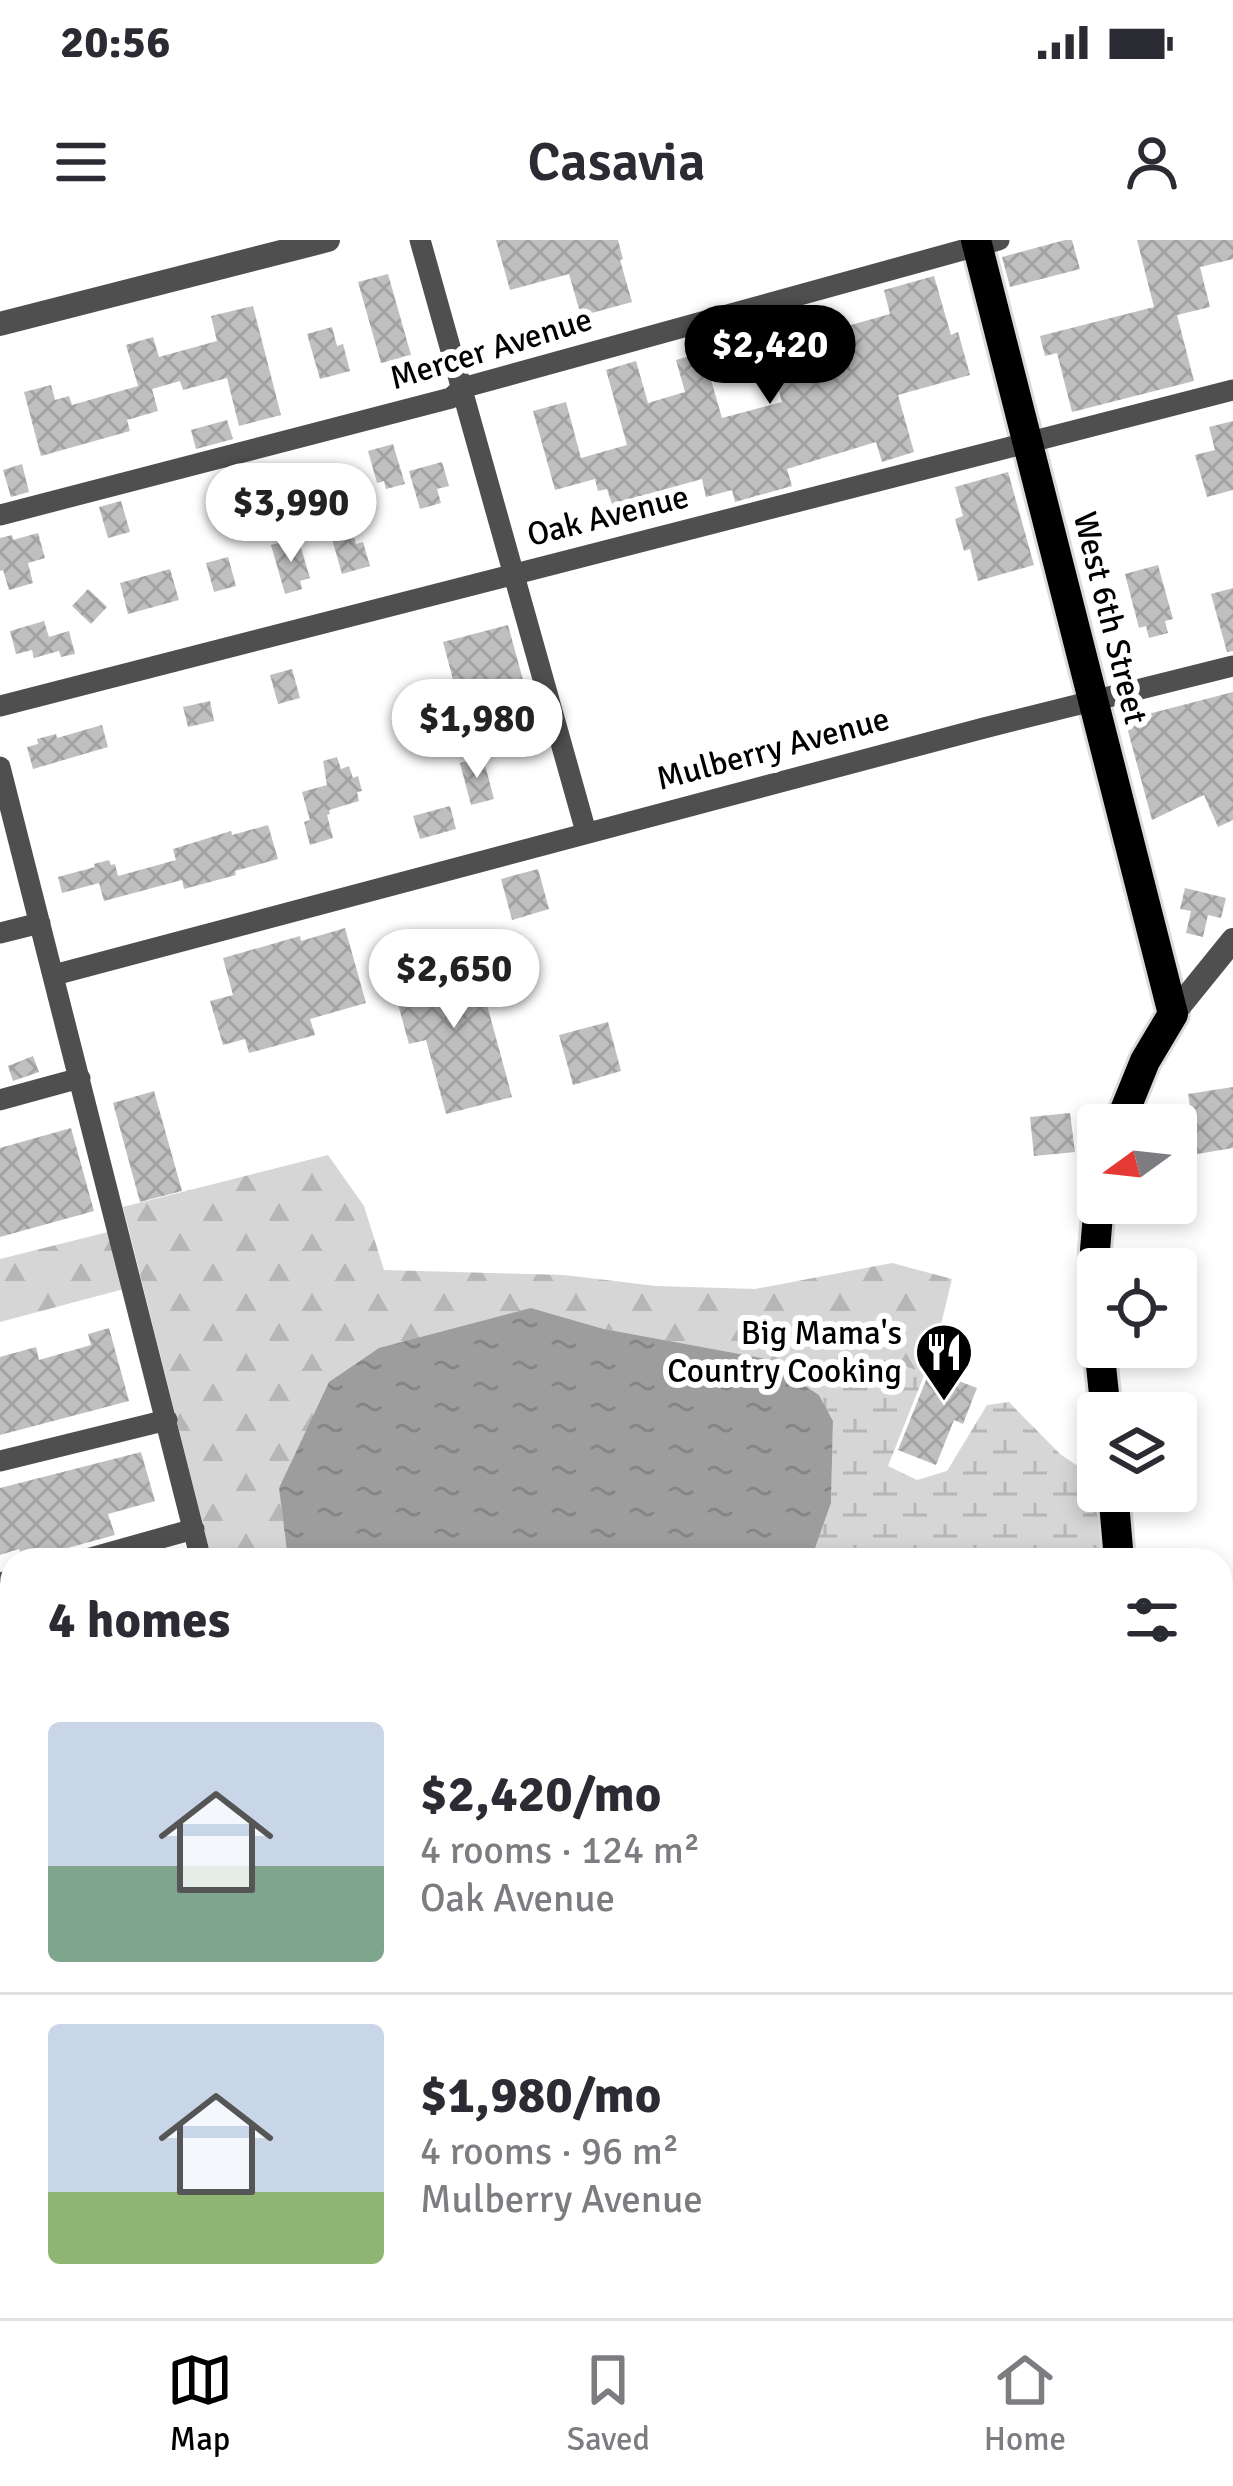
<!DOCTYPE html>
<meta charset="utf-8">
<style>
:root{--surface:#fff;--page:#f2f2f3;--text:#2b2b33;--muted:#7c7c81;--line:#e1e1e2;--accent:#000}
body{margin:0;font-family:Signika,sans-serif;background:var(--page);color:var(--text);height:100vh;display:flex;flex-direction:column;font-size:45px;white-space:nowrap}
*{box-sizing:border-box;margin:0}
p{font-size:39px;color:var(--muted)}
.icon{flex:none;width:66px;height:66px;fill:none;stroke:currentColor;stroke-width:2;stroke-linecap:round;stroke-linejoin:round}
.map{position:relative;flex:1;overflow:hidden}
.sheet{position:absolute;left:0px;top:1308px;width:1233px;height:771px;display:flex;flex-direction:column;background:var(--surface);border-radius:36px 36px 0 0;box-shadow:0 6px 18px #0003}
.sheet>*{flex:none}
.needle{width:78px;rotate:255deg}
.tools{position:absolute;left:1077px;top:864px;display:grid;gap:24px}
.tools a{display:grid;place-items:center;width:120px;height:120px;border-radius:12px;background:var(--surface);box-shadow:0 6px 18px #0003;font-size:60px}
.price{position:absolute;translate:-50% -102px;padding:0 27px;border-radius:42px;background:#fff;color:#222;font-size:39px;line-height:78px;filter:drop-shadow(0 3px 6px #0008)}
.price::after{content:'';position:absolute;left:50%;top:72px;width:36px;height:27px;margin-left:-18px;background:inherit;clip-path:polygon(0 0,100% 0,50% 100%)}
.price.current{background:var(--accent);color:#fff}
ul{padding:0;list-style:none}
li{display:flex;align-items:center;gap:36px;height:300px;padding:0 48px}
li+li{border-top:3px solid var(--line)}
li span{display:grid;place-items:center;flex:none;width:336px;height:240px;border-radius:12px;color:#555}
li>.icon{margin-inline-start:auto}
span .icon{width:144px;height:144px;fill:#fffc;stroke-width:1}
li b{font-size:51px}
h2{display:flex;justify-content:space-between;align-items:center;height:144px;padding:0 48px;font-size:51px}
.status{display:flex;justify-content:space-between;align-items:center;height:84px;padding:0 60px;background:var(--surface);direction:ltr}
.status svg{height:33px;fill:currentColor}
header{display:flex;justify-content:space-between;align-items:center;height:156px;padding:0 48px;background:var(--surface);font-size:54px;font-weight:600}
.menu{display:flex;justify-content:space-around;align-items:center;height:168px;border-top:3px solid var(--line);background:var(--surface);font-size:33px;color:var(--muted)}
.menu a{display:grid;justify-items:center;gap:6px}
.menu .current{color:var(--accent)}
.map>svg:first-child{display:block}
</style>
<div class="status"><b>20:56</b><svg viewBox="0 0 49 12"><path d="M0 12V9h3v3zM5 12V6h3v6zM10 12V3h3v9zM15 12V0h3v12zM26 1h20v11H26zM47 4h2v5h-2z"/></svg></div>
<header><svg class="icon" aria-label="menu" viewBox="0 0 24 24"><path d="M4 6h16M4 12h16M4 18h16"/></svg>Casavia<svg class="icon" aria-label="person" viewBox="0 0 24 24"><circle cx="12" cy="8" r="4"/><path d="M4 21q1-7 8-7t8 7"/></svg></header>
<div class="map">
<svg width="1233" height="2078" viewBox="0 0 1233 2078">
<defs>
<pattern id="forest-firs" width="22" height="20" patternUnits="userSpaceOnUse" patternTransform="scale(3)"><rect width="22" height="20" fill="#d6d6d6"/><path d="M5 1l3.5 6h-7zM16 11l3.5 6h-7z" fill="#b6b6b6"/></pattern>
<pattern id="wetland-marsh" width="20" height="14" patternUnits="userSpaceOnUse" patternTransform="scale(3)"><rect width="20" height="14" fill="#d6d6d6"/><path d="M1 5h8M5 5V1M11 12h8M15 12V8" fill="none" stroke="#b6b6b6"/></pattern>
<pattern id="water-ripples" width="26" height="14" patternUnits="userSpaceOnUse" patternTransform="scale(3)"><rect width="26" height="14" fill="#9d9d9d"/><path d="M2 4q2-2 4 0t4 0M15 11q2-2 4 0t4 0" fill="none" stroke="#858585"/></pattern>
<pattern id="building-cross-hatch" width="8" height="8" patternUnits="userSpaceOnUse" patternTransform="scale(3)"><rect width="8" height="8" fill="#bfbfbf"/><path d="M0 0l8 8M0 8l8-8" fill="none" stroke="#a2a2a2"/></pattern>
</defs>
<rect width="100%" height="100%" fill="#fff"/>
<path fill="url(#forest-firs)" d="M328,915l36,51 20,64 180,5 92,11 99,3 137,-26 60,16 -17,70 -10,24 -47,-15 -49,7 -40,11 -27,-18 -158,-29 -73,-21 -252,179 9,73h-76l-89,-353z
M108,992l16,57 -124,33v-63z"/>
<path fill="url(#wetland-marsh)" d="M878,1118l47,15 -37,93 29,14 30,-9 40,-66 22,-3 51,52 37,25 9,81h-295l20,-57 2,-82 -14,-26 -30,-19 40,-11z"/>
<path fill="url(#water-ripples)" d="M531,1068l73,21 158,29 57,37 14,26 -2,82 -20,57h-523l-9,-72 50,-106 50,-34z
M1233,1726v48l-12,-1v-46z
M12,1865v202h141l-26,8 -39,-1 -17,4h-71v-193z
M236,2067h696l-7,11h-679z"/>
<path fill="url(#building-cross-hatch)" d="M496,0h122l5,19 -3,1 12,42 -51,14 -12,-42 -59,16z
M1065,0h7l8,29 -70,18 -8,-30z
M1137,0h96v19l-33,8 10,40 -33,8 17,66 -122,31 -15,-59 -12,3 -5,-20 114,-29z
M388,34l23,81 -30,8 -23,-81z
M934,36l17,59 7,-3 12,43 -72,20 16,57 -32,10 -6,-20 -89,27 5,17 -57,16 -3,-12 -26,7 -4,-18 -90,25 -5,-15 -9,2 -3,-12 -40,11 -22,-79 33,-9 15,56 46,-13 -21,-75 30,-9 12,42 37,-11 -9,-32 27,-8 19,66 60,-16 -23,-80 34,-10 8,27 89,-25 -6,-24z
M253,66l28,109 -42,11 -12,-48 -44,12 -3,-9 -28,8 6,22 -31,9 3,11 -89,25 -17,-64 27,-7 4,15 14,-4 3,9 66,-19 -12,-41 27,-8 6,20 58,-16 -6,-25z
M332,87l5,19 6,-2 7,27 -30,8 -13,-45z
M227,180l6,19 -37,10 -5,-19z
M1233,181v69l-26,7 -12,-42 20,-5 -6,-23z
M393,204l12,40 -19,5 -2,-8 -7,2 -9,-32z
M442,222l7,24 -12,3 4,14 -21,6 -11,-38z
M22,224l7,28 -18,5 -8,-27z
M1008,232l26,93 -56,16 -8,-32 -6,2 -9,-32 8,-3 -8,-29z
M121,261l9,31 -22,6 -9,-31z
M351,286l5,18 7,-2 7,24 -28,8 -12,-42z
M38,293l7,25 -17,5 5,20 -24,7 -6,-20 -3,1v-33l12,-3 1,5z
M298,298l12,40 -10,3 2,8 -17,5 -14,-49z
M228,317l8,29 -22,6 -8,-29z
M1158,325l15,54 -8,2 3,12 -19,5 -3,-12 -7,2 -14,-54z
M170,329l9,31 -51,14 -8,-31z
M1233,348v63l-6,1 -16,-58z
M88,349l19,18 -16,17 -19,-18z
M44,381l5,16 20,-6 6,23 -14,3 -2,-6 -25,7 -2,-8 -16,4 -6,-23z
M508,385l18,66 -65,18 -18,-67z
M292,429l8,29 -22,6 -8,-29z
M1233,452v128l-15,7 -14,-32 -52,25 -27,-100z
M210,461l4,20 -26,6 -5,-20z
M102,485l6,22 -75,22 -6,-22 11,-3 -1,-5 19,-5 1,4z
M337,517l4,12 8,-3 4,12 5,-2 4,15 -5,1 2,9 -30,9 1,4 -3,1 6,23 -23,7 -6,-23 6,-2 -8,-28 25,-7 -4,-24z
M479,518l2,4 3,-1 10,38 -23,6 -11,-42z
M450,566l6,23 -36,10 -7,-23z
M268,585l10,34 -43,12 1,4 -52,14 -2,-9 -78,21 -5,-18 -37,10 -4,-16 37,-10 -1,-3 15,-4 2,5 4,-1 3,12 58,-16 -3,-11 58,-18 1,4z
M538,629l11,40 -37,11 -11,-41z
M1185,648l41,10 -5,20 -13,-3 -5,22 -17,-4 5,-22 -11,-2z
M345,688l21,75 -56,16 5,16 -66,18 -4,-14 -22,6 -13,-44 23,-6 -10,-37 77,-22 1,5z
M473,713l39,144 -66,17 -20,-74 -17,4 -19,-69z
M608,782l13,49 -48,14 -14,-50z
M33,816l6,16 -26,9 -5,-15z
M1233,847v61l-36,6 -9,-60z
M154,851l28,100 -42,11 -27,-99z
M1070,873l5,39 -41,4 -4,-39z
M71,888l23,83 -94,26v-89z
M109,1088l20,73 -129,34v-78l36,-10 3,13 52,-15 -3,-11z
M930,1130l47,18 -14,36 -9,-4 -18,45 -38,-15z
M141,1212l14,49 -47,13 7,21 -91,25 -5,-11 -19,6v-67z"/>
<g fill="none" stroke-linecap="round" stroke-linejoin="round">
<defs>
<path id="primary" d="M976,0l197,774 -28,47 -26,64
M1098,1091l-3,-81 4,-47
M1099,1107l7,66
M1113,1251l6,69
M1158,2078l1,-11"/>
</defs>
<use href="#primary" stroke="#dbdbdb" stroke-width="36"/>
<path stroke="#4f4f4f" stroke-width="21" d="M420,0l166,592
M0,275l451,-117 11,-10 537,-148
M0,466l1233,-316
M0,527l201,793
M0,693l40,-10
M54,735l930,-247 249,-62
M0,860l80,-22
M0,1221l167,-41
M83,1320l111,-31
M0,1343l12,-3
M0,1559l12,-3
M0,1697l12,-3
M1052,2078l42,-11"/>
<path stroke="#4f4f4f" stroke-width="24" d="M0,84l328,-84
M1173,774l60,-74"/>
<use href="#primary" stroke="#000" stroke-width="30"/>
</g>
<defs>
<symbol id="restaurant-pin" viewBox="-11 -11 22 30"><path d="M0 17L-7.5 6A9.5 9.5 0 1 1 7.5 6Z" fill="#000" stroke="#fff"/><path d="M-5-6h1v4h1v-4h1v4h1v-4h1v5L-1.5 .5V6h-2V.5L-5-1ZM5-6V6H3V1.5H1.5Q1.5-4 5-6Z" fill="#fff"/></symbol>
</defs>
<g fill-rule="evenodd">
<use href="#restaurant-pin" x="911" y="1079" width="66" height="90"/>
</g>
<g text-anchor="middle" dominant-baseline="central" stroke-width="12" stroke-linejoin="round" paint-order="stroke">
<g font-size="33" fill="#000" stroke="#fff">
<text transform="translate(491 109) rotate(-17)">Mercer Avenue</text>
<text transform="translate(608 276) rotate(-14)">Oak Avenue</text>
<text transform="translate(1110 378) rotate(76)">West 6th Street</text>
<text transform="translate(773 509) rotate(-15)">Mulberry Avenue</text>
</g>
<g font-size="33" fill="#000" stroke="#fff" text-anchor="end">
<text x="902" y="1093">Big Mama's<tspan x="902" dy="38">Country Cooking</tspan></text>
</g>
</g>
</svg>
<div class="tools">
<a><svg class="needle" viewBox="-14 -14 28 28"><path d="M0-13l5 13h-10z" fill="#e53935"/><path d="M0 13l5-13h-10z" fill="#7c7c81"/></svg></a>
<a><svg class="icon" aria-label="locate" viewBox="0 0 24 24"><circle cx="12" cy="12" r="6"/><path d="M12 2v4M12 18v4M2 12h4M18 12h4"/></svg></a>
<a><svg class="icon" aria-label="layers" viewBox="0 0 24 24"><path d="M12 4l9 5-9 5-9-5zM3 14l9 5 9-5"/></svg></a>
</div>
<b class="price current" style="left:770px;top:167px">$2,420</b>
<b class="price" style="left:291px;top:325px">$3,990</b>
<b class="price" style="left:477px;top:541px">$1,980</b>
<b class="price" style="left:454px;top:791px">$2,650</b>
<section class="sheet">
<h2>4 homes<svg class="icon" aria-label="filters" viewBox="0 0 24 24"><path d="M4 7h16M4 17h16"/><circle cx="9" cy="7" r="2"/><circle cx="15" cy="17" r="2"/></svg></h2>
<ul>
<li><span style="background:linear-gradient(#c9d6e8 60%,#7fa58c 0)"><svg class="icon" aria-label="home" viewBox="0 0 24 24"><path d="M3 11l9-7 9 7M6 9v11h12V9"/></svg></span><div><b>$2,420/mo</b><p>4 rooms · 124 m²</p><p>Oak Avenue</p></div></li>
<li><span style="background:linear-gradient(#c9d6e8 70%,#8fb573 0)"><svg class="icon" aria-label="home" viewBox="0 0 24 24"><path d="M3 11l9-7 9 7M6 9v11h12V9"/></svg></span><div><b>$1,980/mo</b><p>4 rooms · 96 m²</p><p>Mulberry Avenue</p></div></li>
</ul>
</section>
</div>
<nav class="menu">
<a class="current"><svg class="icon" aria-label="map" viewBox="0 0 24 24"><path d="M3 6l6-2 6 2 6-2v14l-6 2-6-2-6 2zM9 4v14M15 6v14"/></svg>Map</a>
<a><svg class="icon" aria-label="saved" viewBox="0 0 24 24"><path d="M7 4h10v16l-5-4-5 4z"/></svg>Saved</a>
<a><svg class="icon" aria-label="home" viewBox="0 0 24 24"><path d="M3 11l9-7 9 7M6 9v11h12V9"/></svg>Home</a>
</nav>
